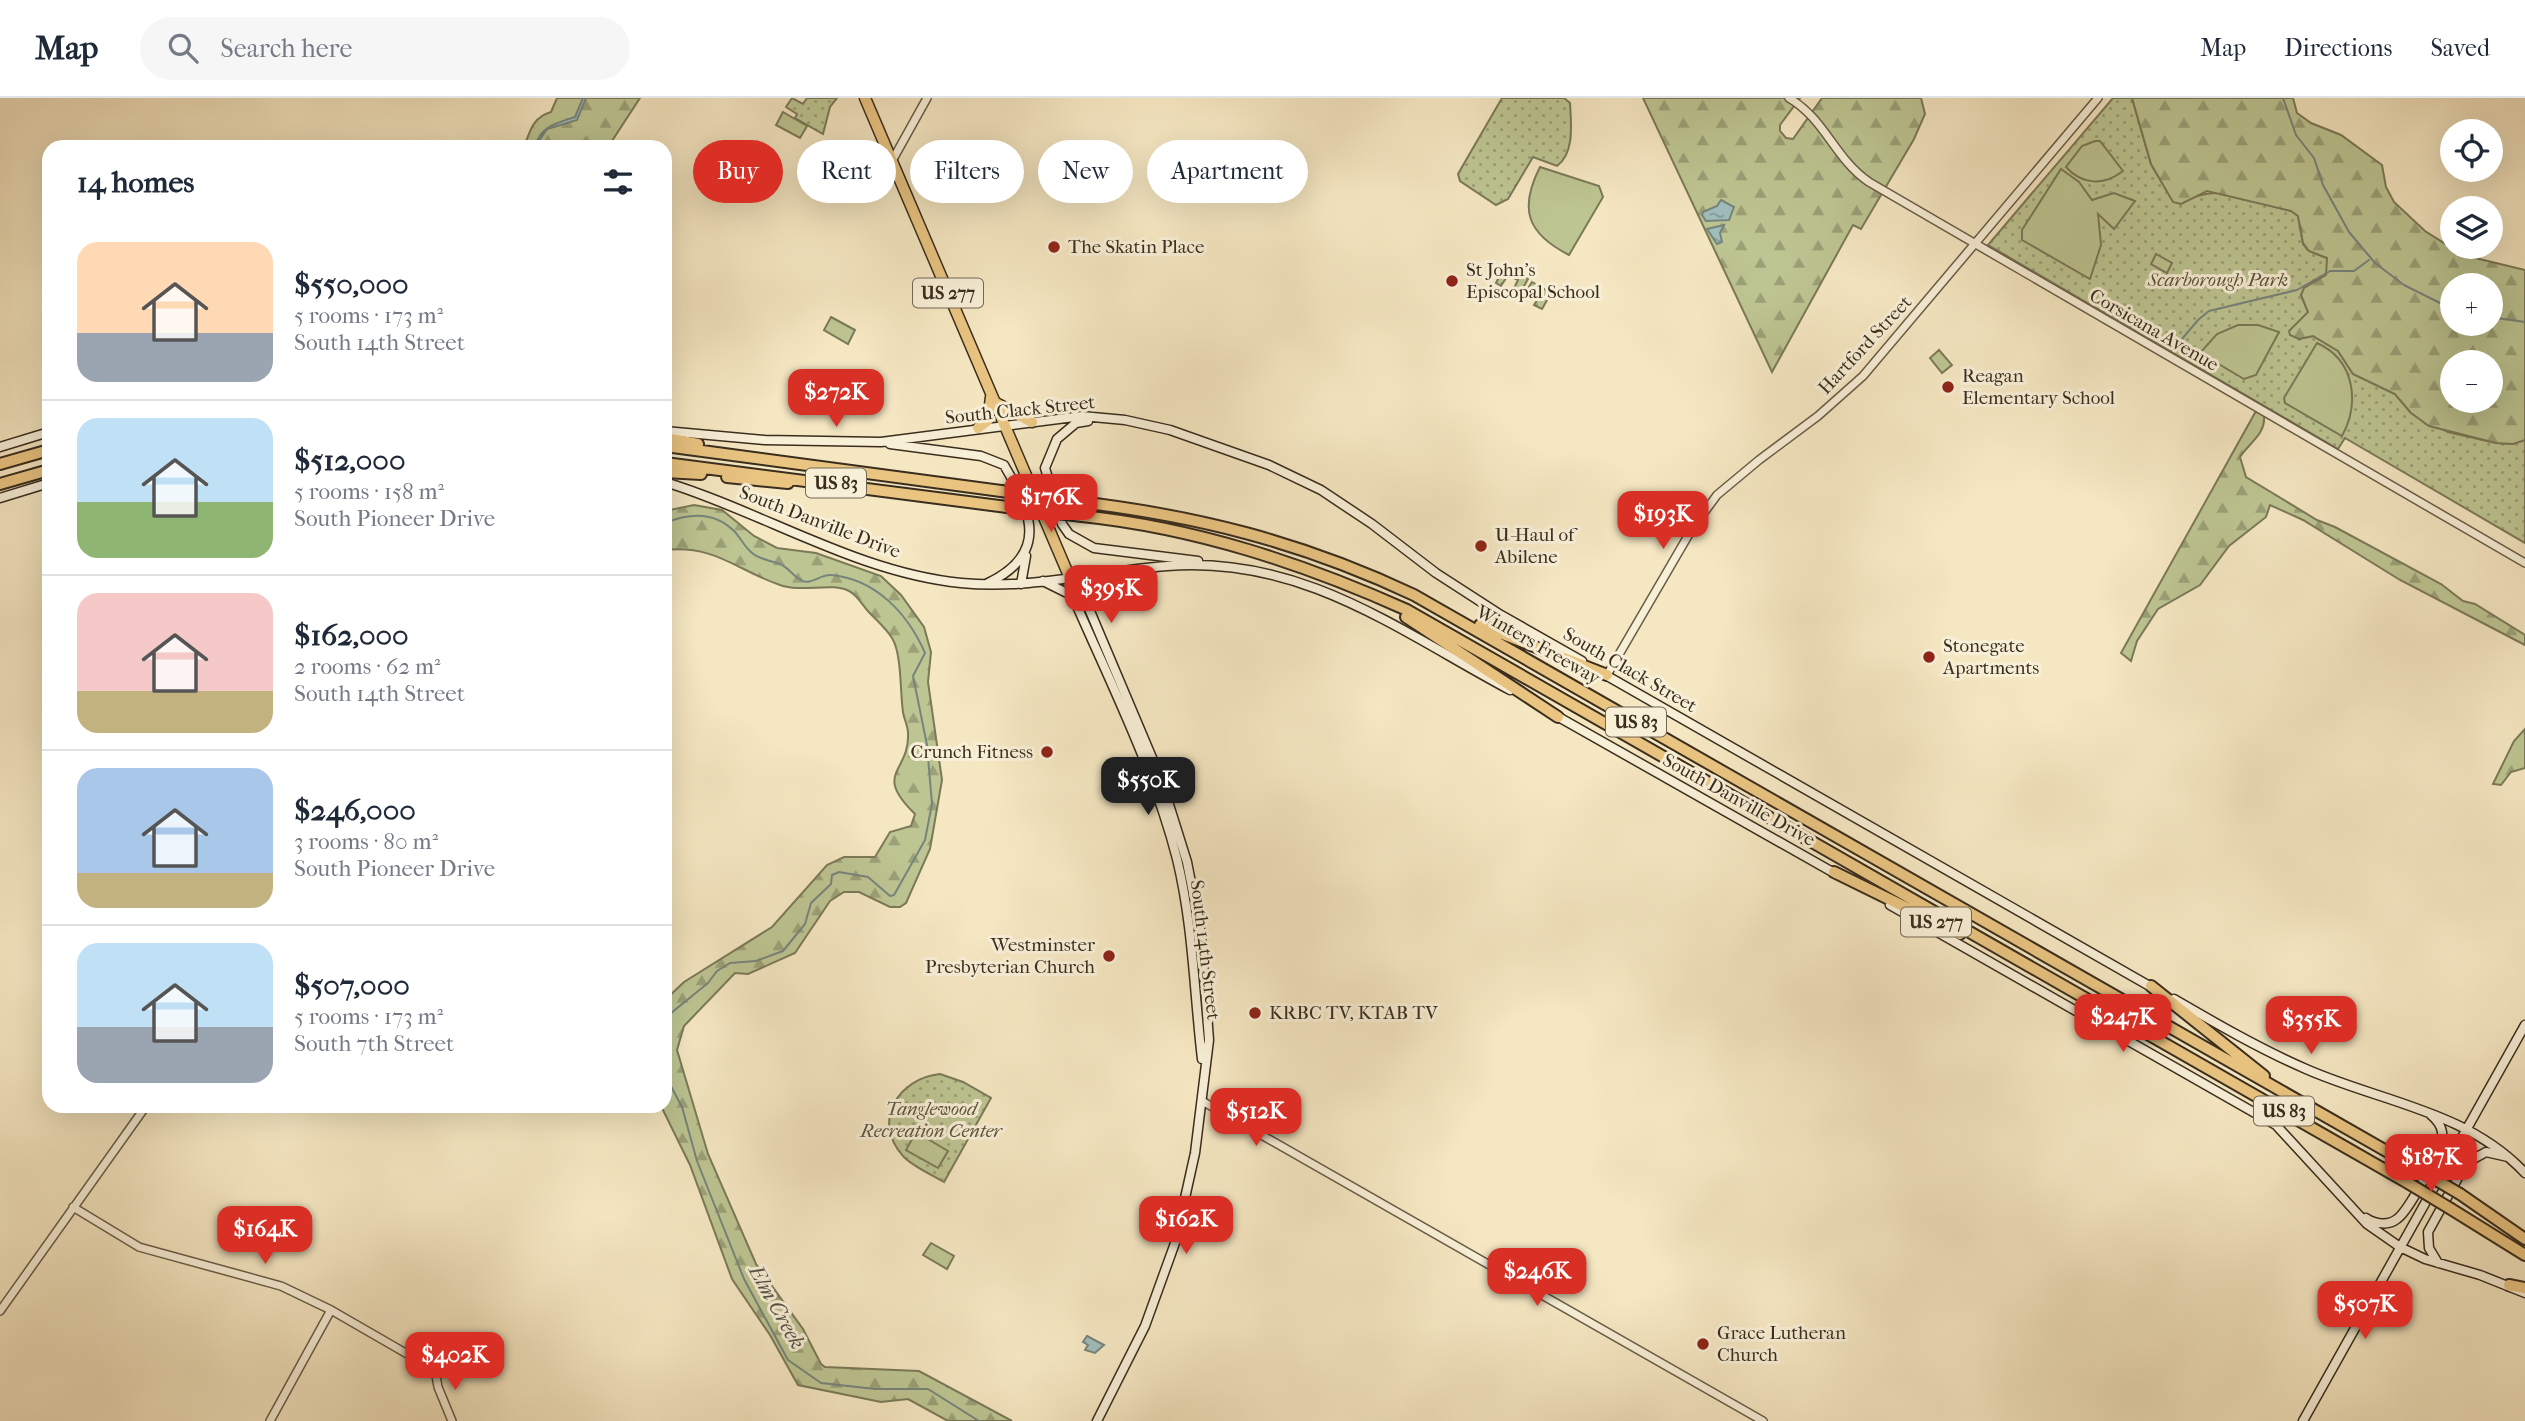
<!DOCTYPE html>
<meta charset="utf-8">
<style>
:root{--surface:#fff;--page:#f6f6f7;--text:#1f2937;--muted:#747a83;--line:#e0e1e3;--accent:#d93025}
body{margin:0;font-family:"IM FELL French Canon",serif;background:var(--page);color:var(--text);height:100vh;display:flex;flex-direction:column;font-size:26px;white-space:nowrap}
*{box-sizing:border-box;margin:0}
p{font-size:23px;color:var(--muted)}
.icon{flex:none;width:38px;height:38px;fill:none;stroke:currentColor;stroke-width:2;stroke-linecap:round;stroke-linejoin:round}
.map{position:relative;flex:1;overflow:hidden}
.panel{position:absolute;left:42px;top:42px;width:630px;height:973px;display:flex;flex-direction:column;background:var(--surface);border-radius:21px;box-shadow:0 7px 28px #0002}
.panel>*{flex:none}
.guide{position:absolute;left:693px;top:42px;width:665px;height:63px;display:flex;gap:14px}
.buttons{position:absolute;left:2440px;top:21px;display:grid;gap:14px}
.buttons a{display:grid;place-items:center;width:63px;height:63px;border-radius:50%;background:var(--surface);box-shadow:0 7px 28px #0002;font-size:35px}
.price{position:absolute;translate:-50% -60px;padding:0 16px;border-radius:14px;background:var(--accent);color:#fff;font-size:23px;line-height:46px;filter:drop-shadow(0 2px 4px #0008)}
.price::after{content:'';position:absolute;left:50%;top:42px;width:21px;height:16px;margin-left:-10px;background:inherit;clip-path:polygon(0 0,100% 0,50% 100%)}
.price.selected{background:#222;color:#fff}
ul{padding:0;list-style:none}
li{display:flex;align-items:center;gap:21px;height:175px;padding:0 35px}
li+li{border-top:2px solid var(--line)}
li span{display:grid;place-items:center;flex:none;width:196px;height:140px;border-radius:21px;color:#555}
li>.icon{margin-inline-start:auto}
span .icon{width:84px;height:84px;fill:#fffc;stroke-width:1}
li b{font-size:30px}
h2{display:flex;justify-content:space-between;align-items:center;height:84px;padding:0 35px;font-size:30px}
.tag{padding:0 24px;border-radius:32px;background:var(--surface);box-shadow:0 7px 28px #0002;font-size:24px;line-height:63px}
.tag.selected{background:var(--accent);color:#fff}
header{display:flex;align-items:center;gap:42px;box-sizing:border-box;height:98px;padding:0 35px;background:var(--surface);border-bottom:2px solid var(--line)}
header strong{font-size:33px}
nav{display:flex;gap:38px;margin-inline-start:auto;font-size:24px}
.search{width:490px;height:63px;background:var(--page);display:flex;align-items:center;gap:18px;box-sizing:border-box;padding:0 24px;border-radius:38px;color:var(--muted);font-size:26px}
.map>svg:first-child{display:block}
</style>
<header>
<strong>Map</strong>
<div class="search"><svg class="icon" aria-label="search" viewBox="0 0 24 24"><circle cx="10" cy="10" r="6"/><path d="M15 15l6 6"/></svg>Search here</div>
<nav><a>Map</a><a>Directions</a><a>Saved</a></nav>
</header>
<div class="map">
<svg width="2525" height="1323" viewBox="0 0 2525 1323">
<defs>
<pattern id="grass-dots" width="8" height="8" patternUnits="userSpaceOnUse" patternTransform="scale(1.75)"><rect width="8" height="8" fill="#bdc592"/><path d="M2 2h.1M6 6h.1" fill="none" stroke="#9ba077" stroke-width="1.8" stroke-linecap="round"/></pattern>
<pattern id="forest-firs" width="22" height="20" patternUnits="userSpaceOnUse" patternTransform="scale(1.75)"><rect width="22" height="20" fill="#bdc592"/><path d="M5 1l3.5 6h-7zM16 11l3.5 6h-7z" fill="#9ba077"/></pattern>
<pattern id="water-ripples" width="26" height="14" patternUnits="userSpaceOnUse" patternTransform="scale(1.75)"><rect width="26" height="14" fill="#a0bebd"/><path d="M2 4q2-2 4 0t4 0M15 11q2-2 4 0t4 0" fill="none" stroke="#839b99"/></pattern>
</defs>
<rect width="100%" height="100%" fill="#f5e7c2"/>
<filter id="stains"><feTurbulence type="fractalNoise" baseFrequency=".00286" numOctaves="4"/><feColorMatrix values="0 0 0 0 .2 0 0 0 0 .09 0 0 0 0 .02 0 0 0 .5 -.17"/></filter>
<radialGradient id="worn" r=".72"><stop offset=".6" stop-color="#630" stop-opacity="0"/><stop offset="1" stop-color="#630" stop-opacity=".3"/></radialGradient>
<path fill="url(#grass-dots)" stroke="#7b7958" stroke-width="2" d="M792,0l11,6 4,-6h30l-7,9 -7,27 -28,-16 2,-4 -11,-7z
M1502,0h62l6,5c1,20 5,50 -13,63l-24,-9 -25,42 -12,6 -36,-24 -2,-7z
M2113,0h19l19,66 22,37 8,3c37,-25 70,-1 111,7l6,5 5,28 6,7 18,7v16l-5,5 -8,1 -13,15 7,17 -9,27 14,-3 25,15 15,23 42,20 16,19 37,19 48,11 17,1 12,-4v103l-180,-105 -7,11 -350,-204z
M1505,168l23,13 -9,16 -7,-3 6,-12 -10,-5 -7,11 -5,-3z
M1532,184l19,11 -9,16 -8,-4 5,-8 -12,-7z
M940,976l23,8 28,16 -47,84c-13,-8 -31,-15 -41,-26 -32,-35 -4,-78 37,-82z"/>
<path fill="url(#forest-firs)" stroke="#7b7958" stroke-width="2" fill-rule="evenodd" d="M557,0h83l-32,49h-84c6,-16 9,-30 27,-35z
M1643,0h157l-20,27v6l6,7 7,1 29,-41h99l4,16 -11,25 -53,90 -8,-4 -81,147z
M2132,0h161l4,15 14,10 30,12 41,30 4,22 8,15 31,29 38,24 62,15v170l-12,4 -17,-1 -67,-17 -18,-13 -16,-19 -42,-20 -15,-23 -25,-15 -14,3 -9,-4 -1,-4 19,-19 -7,-17 3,-7 22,-13 1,-17 -18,-7 -6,-8 -5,-27 -7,-5 -84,-20 -26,13 -8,-2 -22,-38zM2452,187h38v39h-38zM2490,264v39h-38v-39z
M2256,313l8,5c2,18 -15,27 -24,41l6,20 71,43 18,7 106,57 22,17 12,3 50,31v10l-125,-65 -97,-60 -33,-15 -4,12 -37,29 -29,39 -42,24 -21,32 -6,20 -10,-8z
M694,407l28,5 32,26 23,12 39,5 65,23 20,19 23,32 7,25 -3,30 14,98 -12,69 -24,54 -6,4h-10l-31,-15h-15l-14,9 -35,52 -47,21 -13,-1 -51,53 -7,24 31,104 48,110 47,65 18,35 4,3 94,4 93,50h-64l-40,-22 -27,3 -83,-17 -28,-50 -38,-56 -42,-114 -29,-59h4v-106l19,-18 88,-55 55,-62 17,-8h31l15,-25 21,-6 4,-12c-43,-42 -5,-41 -7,-81 0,-7 -4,-14 -5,-21 -3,-19 -1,-58 -11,-74 -6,-10 -17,-19 -25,-28 -5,-6 -11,-16 -18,-19 -17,-9 -47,2 -69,-6 -44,-15 -64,-40 -115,-35v-39z
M2525,631v39l-14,4 -10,13 -8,-1 21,-43z"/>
<path fill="#bdc592" stroke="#7b7958" stroke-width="2" d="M783,14l24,14 -7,12 -24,-13z
M2095,43h5l23,30c-19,15 -41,14 -57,-4l16,-21z
M1540,69l59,19 4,11 -34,58c-41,-21 -51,-45 -29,-88z
M2061,71l18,13 13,18 22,-7 21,8 -21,28 -16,-15 3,31 -11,34 -68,-39v-10z
M2156,156l16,9 -5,10 -16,-9z
M831,219l24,13 -7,14 -24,-14z
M2238,227h20l21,7 -23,43 -12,4 -44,-26 17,-19z
M2317,245c38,17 43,60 25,93l-57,-33 -1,-5z
M1939,252l13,15 -10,8 -12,-15z
M916,1034l32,19 -10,17 -32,-18z
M931,1145l23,13 -7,13 -24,-14z"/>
<path fill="url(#water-ripples)" stroke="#77847d" stroke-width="2" d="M583,0h3l-9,22 -30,9 -12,18c5,-21 22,-24 40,-30z
M1721,102l13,7 -5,13 -23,1 -4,-6 1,-3 14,-6z
M1724,127l-4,8 2,9 -5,2 -10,-15z
M1087,1238l17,9 -9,8 -10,-3 3,-5 -5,-3z"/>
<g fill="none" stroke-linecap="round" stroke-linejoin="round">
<path stroke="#77847d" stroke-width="2" d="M2283,0l13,37 18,23 9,27 26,47 26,31 29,22 48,24
M2490,219l35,5
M2171,254l27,-32 11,-9 88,-21 33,-19h24l15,-11
M665,425c24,-10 49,-12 69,8 6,6 10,15 17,21 8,8 19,8 29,12 8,3 13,12 21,16 9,6 20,-6 30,-5 45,4 77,39 94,78l-12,23 14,69 5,59 -7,36 -31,55 -4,1 -22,-19 -29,-5 -7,3 -1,9 -20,19 -6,21 -22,27 -27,10 -26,2 -13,8 -9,12 -43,35
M665,977l17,32 15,54 47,118 44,81 33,23 54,6h53l51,32"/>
<defs>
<path id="tertiary" d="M1789,0c36,21 46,61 80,84l656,381
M892,63l35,-63
M1607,577l85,-146 25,-34 42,-35 59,-44 45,-40 235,-278
M1202,1003l561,320
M73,1109l66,40 142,39 50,24 104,60 3,17 14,34
M0,1213l146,-205
M270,1323l61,-111"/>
<path id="secondary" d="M1088,323l-12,2 -19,16 -12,29 17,56 7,10 25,14 104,13
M665,333l100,9 116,2 201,-26 43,4 45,10 99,35 52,25 51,34 64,49 65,42 81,46
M890,346l91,12 23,9c29,49 44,89 -16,118
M0,349l49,-15
M665,384c98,30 193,91 296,101 69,7 138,-12 206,-17 134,-11 231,64 343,124
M0,400l49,-15
M1069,478l10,9 82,194 26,83 14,72 8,106 -14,113 -20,90 -30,83 -48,95
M1069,478l4,21c37,85 81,172 104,262 16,66 17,132 25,200
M1043,483l28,14
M1021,486l5,-28
M1086,501l2,-15 10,-9
M1602,575l551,315
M1555,617l281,159
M1890,807l386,220 91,99 33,23 25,12 55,16 45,18
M2174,901c43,25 86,50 132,70 75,33 161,42 219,104
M2366,1120c9,6 22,8 31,1 12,-8 47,-73 45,-87 -1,-8 -6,-13 -12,-18
M2438,1165l-9,-15 -1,-16 38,-69 20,-11 22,5
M2303,1323l222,-396"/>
<path id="trunk" d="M865,0l204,478
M996,305l36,19
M978,330l10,-8 3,-23"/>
<path id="motorway" d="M665,340l33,6
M665,348l336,45
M665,365l342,44
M0,366l49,-14
M665,374l36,2
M727,379l61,6
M0,386l49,-14
M1071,403c124,14 231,41 343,94l1002,573
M1082,418c114,12 220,47 325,94l1001,573
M1406,519l152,100
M1480,527l127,50
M1834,774l126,62
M2151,888l113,90
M2460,1096l65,45
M2451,1111l74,46
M2509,1187l16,3"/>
</defs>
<use href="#tertiary" stroke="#685c46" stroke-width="10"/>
<use href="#secondary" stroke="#392d1d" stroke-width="11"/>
<use href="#trunk" stroke="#392d1d" stroke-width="13"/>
<use href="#motorway" stroke="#392d1d" stroke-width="14"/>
<use href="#tertiary" stroke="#f8efd7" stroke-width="7"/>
<use href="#secondary" stroke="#f8efd7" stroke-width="8"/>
<use href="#trunk" stroke="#eac481" stroke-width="10"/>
<use href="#motorway" stroke="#eac481" stroke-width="10"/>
<defs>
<path id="motorway-bridge" d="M1001,393l70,10
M1007,409l75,9
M2416,1070l44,26
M2408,1085l43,26"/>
</defs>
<use href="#motorway-bridge" stroke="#392d1d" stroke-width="14" stroke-linecap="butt"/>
<use href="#motorway-bridge" stroke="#eac481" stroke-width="10"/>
</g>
<g fill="#8f2418" stroke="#f8efd7" stroke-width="2.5">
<circle cx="1054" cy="149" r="7"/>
<circle cx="1452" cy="183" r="7"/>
<circle cx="1948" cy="289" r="7"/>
<circle cx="1481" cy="448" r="7"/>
<circle cx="1929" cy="559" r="7"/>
<circle cx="1047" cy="654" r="7"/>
<circle cx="1109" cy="858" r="7"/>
<circle cx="1255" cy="915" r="7"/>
<circle cx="1703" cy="1246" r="7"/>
</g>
<g text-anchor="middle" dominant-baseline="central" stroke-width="6" stroke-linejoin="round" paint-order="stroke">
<g fill="#f8efd7" stroke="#726755" stroke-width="2">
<rect x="913" y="180.5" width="70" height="29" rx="5"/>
<rect x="806" y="370.5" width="60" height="29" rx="5"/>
<rect x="1606" y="609.5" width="60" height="29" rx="5"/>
<rect x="1901" y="809.5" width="70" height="29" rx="5"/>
<rect x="2254" y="998.5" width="60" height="29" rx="5"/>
</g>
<g font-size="18" font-weight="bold" fill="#392d1d">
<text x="948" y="195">US 277</text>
<text x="836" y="385">US 83</text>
<text x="1636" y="624">US 83</text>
<text x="1936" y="824">US 277</text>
<text x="2284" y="1013">US 83</text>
</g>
<g font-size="19" fill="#392d1d" stroke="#f8efd7" text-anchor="start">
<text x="1068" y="149">The Skatin Place</text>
<text x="1466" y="172">St John's<tspan x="1466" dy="22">Episcopal School</tspan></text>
<text x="1962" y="278">Reagan<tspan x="1962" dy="22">Elementary School</tspan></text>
<text x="1495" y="437">U-Haul of<tspan x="1495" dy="22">Abilene</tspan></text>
<text x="1943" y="548">Stonegate<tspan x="1943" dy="22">Apartments</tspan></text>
<text x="1033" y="654" text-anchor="end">Crunch Fitness</text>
<text x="1095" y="847" text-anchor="end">Westminster<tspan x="1095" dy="22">Presbyterian Church</tspan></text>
<text x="1269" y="915">KRBC TV, KTAB TV</text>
<text x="1717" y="1235">Grace Lutheran<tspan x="1717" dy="22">Church</tspan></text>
</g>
<g font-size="19" font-style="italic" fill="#5a533a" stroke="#f8efd7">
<text x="2218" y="182">Scarborough Park</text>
<text x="931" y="1011">Tanglewood<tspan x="931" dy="22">Recreation Center</tspan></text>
</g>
<g font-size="19" fill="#392d1d" stroke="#f8efd7">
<text transform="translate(2154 232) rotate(30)">Corsicana Avenue</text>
<text transform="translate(1865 247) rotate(-47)">Hartford Street</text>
<text transform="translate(1020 312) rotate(-6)">South Clack Street</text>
<text transform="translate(820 424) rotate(21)">South Danville Drive</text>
<text transform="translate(1538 547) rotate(30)">Winters Freeway</text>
<text transform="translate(1630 572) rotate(30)">South Clack Street</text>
<text transform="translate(1739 702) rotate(29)">South Danville Drive</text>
<text transform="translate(1205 852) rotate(83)">South 14th Street</text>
</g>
<g font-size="21" font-style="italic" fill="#535145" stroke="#f8efd7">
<text transform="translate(777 1209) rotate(61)">Elm Creek</text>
</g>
</g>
<rect width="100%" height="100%" filter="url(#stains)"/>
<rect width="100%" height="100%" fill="url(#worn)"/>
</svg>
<div class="buttons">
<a><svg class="icon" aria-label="locate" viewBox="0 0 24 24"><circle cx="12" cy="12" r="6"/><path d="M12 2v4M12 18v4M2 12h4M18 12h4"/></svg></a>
<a><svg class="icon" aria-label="layers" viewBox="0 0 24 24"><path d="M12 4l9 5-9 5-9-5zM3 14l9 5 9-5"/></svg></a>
<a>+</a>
<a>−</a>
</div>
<b class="price" style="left:836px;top:331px">$272K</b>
<b class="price" style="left:1051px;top:436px">$176K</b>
<b class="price" style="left:1663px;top:453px">$193K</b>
<b class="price" style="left:1111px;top:527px">$395K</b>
<b class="price selected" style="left:1148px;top:719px">$550K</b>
<b class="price" style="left:2123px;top:956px">$247K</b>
<b class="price" style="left:2311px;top:958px">$355K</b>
<b class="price" style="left:1256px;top:1050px">$512K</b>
<b class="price" style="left:2431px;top:1096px">$187K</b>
<b class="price" style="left:1186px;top:1158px">$162K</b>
<b class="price" style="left:265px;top:1168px">$164K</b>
<b class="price" style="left:1537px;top:1210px">$246K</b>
<b class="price" style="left:2365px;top:1243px">$507K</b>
<b class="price" style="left:455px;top:1294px">$402K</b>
<div class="guide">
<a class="tag selected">Buy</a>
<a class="tag">Rent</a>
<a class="tag">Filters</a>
<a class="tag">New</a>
<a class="tag">Apartment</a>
</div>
<section class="panel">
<h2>14 homes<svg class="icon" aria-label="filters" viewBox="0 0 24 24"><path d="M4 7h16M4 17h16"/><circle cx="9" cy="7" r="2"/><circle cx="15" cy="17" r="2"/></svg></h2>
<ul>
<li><span style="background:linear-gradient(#ffd9b3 65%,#9aa5b1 0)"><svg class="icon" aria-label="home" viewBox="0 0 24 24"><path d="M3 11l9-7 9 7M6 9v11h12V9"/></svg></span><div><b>$550,000</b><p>5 rooms · 173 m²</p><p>South 14th Street</p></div></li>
<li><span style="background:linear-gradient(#bfe0f5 60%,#8fb573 0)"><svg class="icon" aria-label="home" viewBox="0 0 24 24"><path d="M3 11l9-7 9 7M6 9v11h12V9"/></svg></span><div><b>$512,000</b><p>5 rooms · 158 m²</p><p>South Pioneer Drive</p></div></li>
<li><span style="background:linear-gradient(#f6c9c9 70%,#c2b280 0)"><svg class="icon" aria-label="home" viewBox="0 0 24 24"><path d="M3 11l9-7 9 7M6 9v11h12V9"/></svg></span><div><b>$162,000</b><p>2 rooms · 62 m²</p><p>South 14th Street</p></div></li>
<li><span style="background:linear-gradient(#a9c7e8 75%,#c2b280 0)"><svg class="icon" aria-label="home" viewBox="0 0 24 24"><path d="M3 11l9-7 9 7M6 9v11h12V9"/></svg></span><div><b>$246,000</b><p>3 rooms · 80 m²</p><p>South Pioneer Drive</p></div></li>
<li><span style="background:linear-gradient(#bfe0f5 60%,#9aa5b1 0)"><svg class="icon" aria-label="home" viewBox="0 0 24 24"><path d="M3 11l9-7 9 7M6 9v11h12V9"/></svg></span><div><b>$507,000</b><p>5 rooms · 173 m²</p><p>South 7th Street</p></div></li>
</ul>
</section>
</div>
